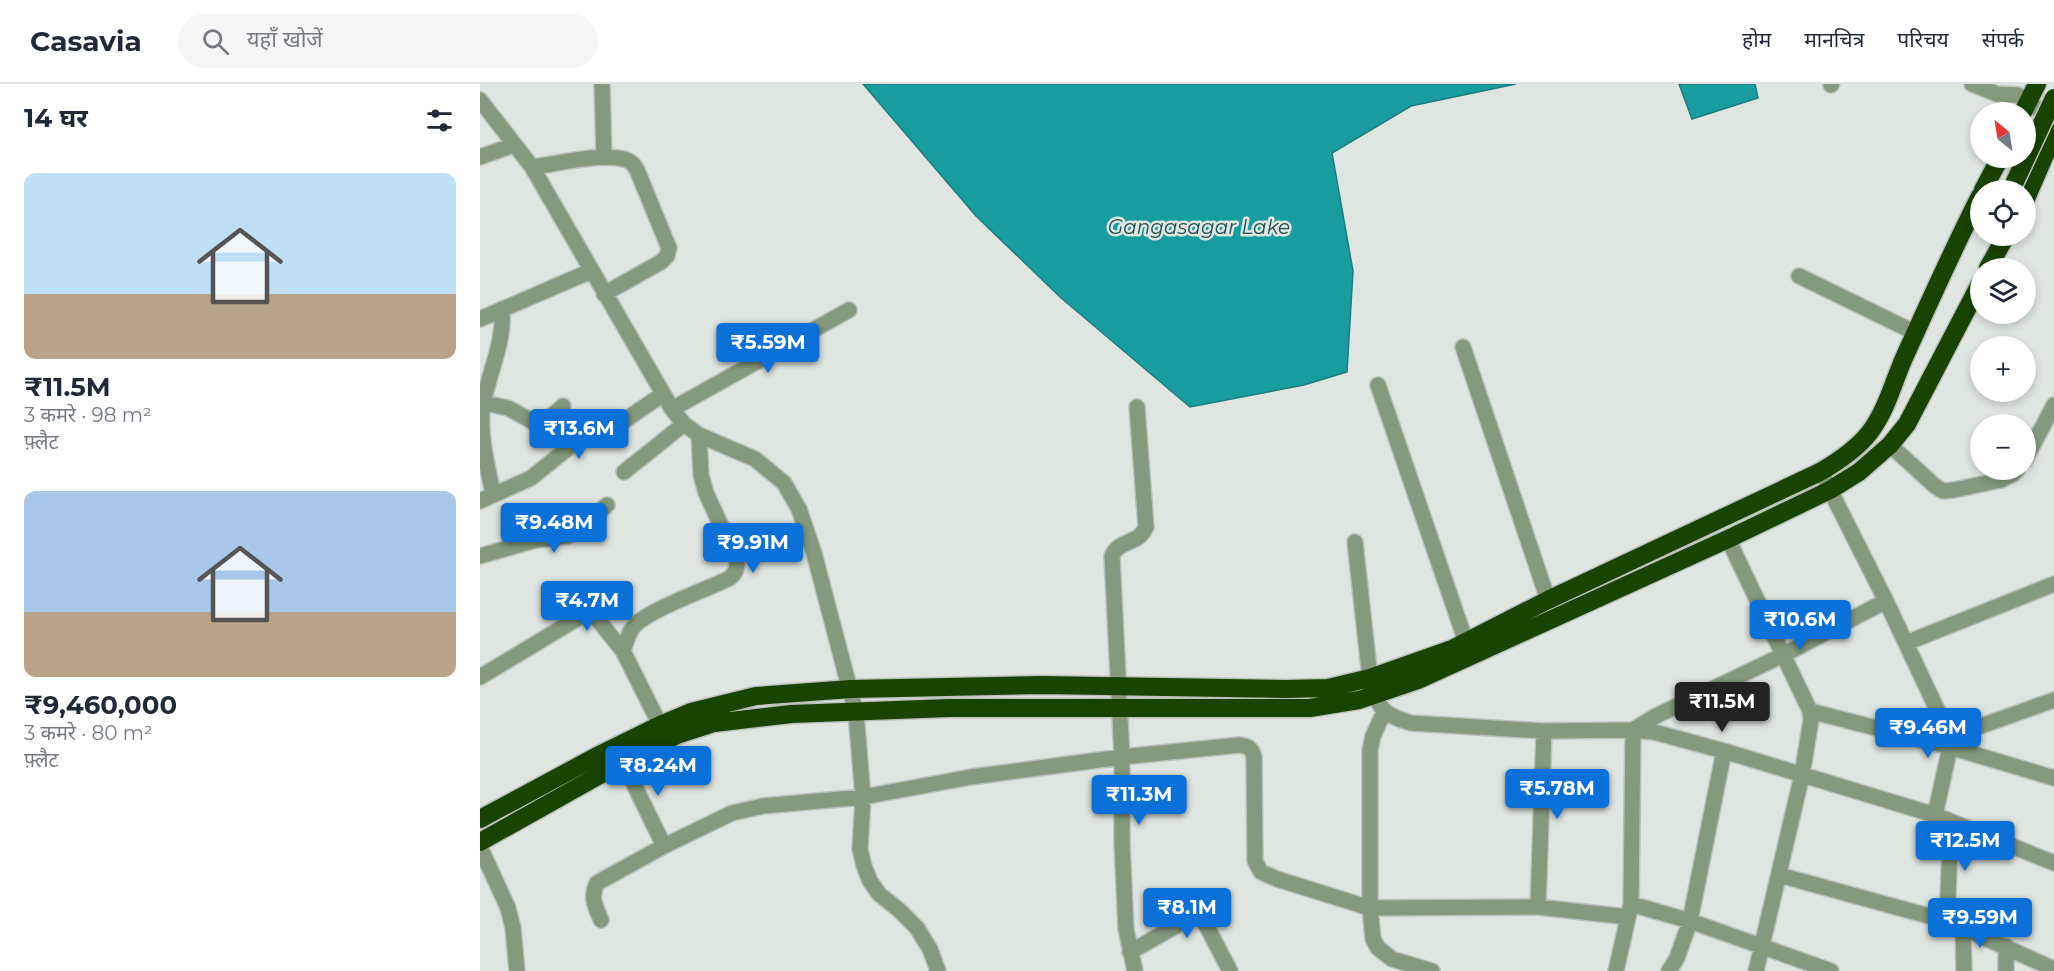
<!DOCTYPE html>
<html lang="hi">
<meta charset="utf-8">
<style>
:root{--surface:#fff;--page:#f6f6f7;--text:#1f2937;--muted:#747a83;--line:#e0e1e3;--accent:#0b70d8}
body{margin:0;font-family:Montserrat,"Noto Sans Devanagari",sans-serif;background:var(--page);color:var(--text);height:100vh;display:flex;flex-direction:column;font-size:22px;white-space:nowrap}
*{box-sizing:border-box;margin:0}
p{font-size:20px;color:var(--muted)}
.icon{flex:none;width:33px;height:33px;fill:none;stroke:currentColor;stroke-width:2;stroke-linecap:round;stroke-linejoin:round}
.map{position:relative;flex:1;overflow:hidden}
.drawer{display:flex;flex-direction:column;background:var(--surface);width:480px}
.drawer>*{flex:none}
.needle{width:39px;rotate:330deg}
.buttons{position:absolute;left:1490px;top:18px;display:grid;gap:12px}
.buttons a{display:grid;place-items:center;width:66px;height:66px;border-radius:50%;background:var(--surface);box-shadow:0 3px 9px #0003;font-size:30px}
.price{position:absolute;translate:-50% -51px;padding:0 14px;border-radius:6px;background:var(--accent);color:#fff;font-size:20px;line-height:39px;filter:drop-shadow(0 2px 3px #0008)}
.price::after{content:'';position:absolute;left:50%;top:36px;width:18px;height:14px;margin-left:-9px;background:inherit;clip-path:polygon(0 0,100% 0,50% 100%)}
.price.current{background:#222;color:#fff}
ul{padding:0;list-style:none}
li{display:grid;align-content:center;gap:12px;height:318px;padding:0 24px}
li span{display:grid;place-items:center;height:186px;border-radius:12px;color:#555}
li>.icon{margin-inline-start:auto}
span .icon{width:108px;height:108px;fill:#fffc;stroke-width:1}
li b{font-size:26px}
h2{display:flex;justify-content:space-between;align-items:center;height:72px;padding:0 24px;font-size:26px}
header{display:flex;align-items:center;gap:36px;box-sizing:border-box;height:84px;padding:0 30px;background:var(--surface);border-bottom:2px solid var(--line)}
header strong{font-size:28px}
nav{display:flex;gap:33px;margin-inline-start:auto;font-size:21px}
.search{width:420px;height:54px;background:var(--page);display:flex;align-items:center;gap:15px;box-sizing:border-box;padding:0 21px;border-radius:33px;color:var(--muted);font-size:22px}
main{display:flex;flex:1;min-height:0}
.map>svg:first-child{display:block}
</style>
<header>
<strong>Casavia</strong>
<div class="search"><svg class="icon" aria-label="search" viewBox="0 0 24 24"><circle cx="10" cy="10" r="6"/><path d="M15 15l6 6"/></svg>यहाँ खोजें</div>
<nav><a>होम</a><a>मानचित्र</a><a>परिचय</a><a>संपर्क</a></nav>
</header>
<main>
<section class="drawer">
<h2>14 घर<svg class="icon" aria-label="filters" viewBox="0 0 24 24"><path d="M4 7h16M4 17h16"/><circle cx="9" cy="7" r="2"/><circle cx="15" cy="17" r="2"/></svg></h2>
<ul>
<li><span style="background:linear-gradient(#bfe0f5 65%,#b9a48a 0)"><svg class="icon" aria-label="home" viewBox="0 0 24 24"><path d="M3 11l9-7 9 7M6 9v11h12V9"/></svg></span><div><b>₹11.5M</b><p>3 कमरे · 98 m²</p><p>फ़्लैट</p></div></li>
<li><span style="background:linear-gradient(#a9c7e8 65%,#b9a48a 0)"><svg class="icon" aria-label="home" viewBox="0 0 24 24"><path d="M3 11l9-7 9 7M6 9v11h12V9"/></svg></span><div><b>₹9,460,000</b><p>3 कमरे · 80 m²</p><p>फ़्लैट</p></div></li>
</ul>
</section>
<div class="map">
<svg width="1574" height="887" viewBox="0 0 1574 887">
<rect width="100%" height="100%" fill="#dfe6e1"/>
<path fill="#189d9f" stroke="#1e7c7d" stroke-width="1.5" d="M383,0h653l-105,22 -79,47 21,118 -6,101 -43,13 -114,22 -130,-110 -84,-81z
M1199,0h76l3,14 -66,21z"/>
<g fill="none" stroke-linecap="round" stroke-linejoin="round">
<defs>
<path id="minor" d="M122,0l2,73
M1492,0l25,10 21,1 36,25
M1351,1l1,-1
M0,16l52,67 140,242 12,15 15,11 56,24 29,24 15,26 15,44 42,160 7,84 -3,52 4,17 6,15 9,13 20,16 18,18 13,21 8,22
M0,73l34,-12
M52,83c27,-3 69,-15 95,-7 5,2 7,5 10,10l32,78 -2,8 -6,6 -57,32
M1319,192l117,57
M0,235l111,-48
M983,263l85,253
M898,301l88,257
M4,319l24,5 29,16 7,-1 19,-17
M192,325l177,-99
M1410,361l45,41 8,5 11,-1 47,-10 12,-6 4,-4
M1545,376l29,-55
M144,388l60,-48
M1345,396l61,121 64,136v10l-15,68
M13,410c-5,-26 -13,-55 -11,-82 4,-35 23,-67 20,-103
M0,417l51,-23 46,-37 26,-8 15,-8 45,-31
M1248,455l82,172 1,9 -9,55 -46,196
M875,458l15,136c8,30 11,36 41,45l133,8 89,-1 21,2 70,19 211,64 119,48
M0,472l56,-16 31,-4 14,-8 26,-23
M1426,559l148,-59
M143,567c3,-8 5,-19 12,-26 16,-16 70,-35 93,-46 8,-5 9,-10 9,-19l-31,-67 -5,-18 -2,-40
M0,593l103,-62 6,-1 6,2 28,35 37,74
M1330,627l140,36 104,31
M904,628l-11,24 -3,14v158l3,31 5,9 14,11 40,12
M1470,653l104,-37
M143,678l41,84
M0,763l28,61 5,20 4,43
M1299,791l168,46 107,48
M1151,820l59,17 141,50
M1058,823l6,-176
M121,836c-6,-14 -11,-23 -4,-37l67,-37 68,-33 31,-7 100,-9 108,-20 151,-20 117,-12c9,1 13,3 15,12l1,104 6,11 16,7 93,29 168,-1 90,10
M1467,837l4,-99
M1483,843l1,44
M650,868l62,-35h8l5,6 25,48
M655,887l-9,-42 -4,-86v-86l-10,-201c7,-17 27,-11 34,-29l-9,-120
M1136,887l15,-67 2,-174 23,-14 127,-61 103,-54
M1189,887l8,-13 13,-37 34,-170
M1526,887v-25"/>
<path id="highway" d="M1543,28l14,-28
M1503,106l17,-32
M1545,117l29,-67
M1508,184l18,-32
M0,735l119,-64 61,-30 31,-13 65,-16 95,-7 191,-4 244,4 42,-1 42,-10 82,-29 96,-49 272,-128c19,-11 37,-23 50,-40 17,-23 23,-49 34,-74 25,-55 49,-109 76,-162
M0,758l143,-80 54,-27 37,-12 77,-9 158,-6h361l49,-8 59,-20 310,-141 102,-49 29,-18 31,-27 17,-21 73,-140"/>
</defs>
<use href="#minor" stroke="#bbc2bd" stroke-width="18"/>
<use href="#highway" stroke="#bbc2bd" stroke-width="21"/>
<use href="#minor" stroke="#84997d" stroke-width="15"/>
<use href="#highway" stroke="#194300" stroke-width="18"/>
<defs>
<path id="highway-bridge" d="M1532,104l42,-90"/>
</defs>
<use href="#highway-bridge" stroke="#bbc2bd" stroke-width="21" stroke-linecap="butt"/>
<use href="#highway-bridge" stroke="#194300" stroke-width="18"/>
</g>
<g text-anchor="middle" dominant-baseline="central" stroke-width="5" stroke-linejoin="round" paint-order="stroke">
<g font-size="20" font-style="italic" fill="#205253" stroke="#dfe6e1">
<text x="719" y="143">Gangasagar Lake</text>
</g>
</g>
</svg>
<div class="buttons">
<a><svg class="needle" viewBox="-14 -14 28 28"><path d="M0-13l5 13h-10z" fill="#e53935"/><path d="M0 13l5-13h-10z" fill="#747a83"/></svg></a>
<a><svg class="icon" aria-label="locate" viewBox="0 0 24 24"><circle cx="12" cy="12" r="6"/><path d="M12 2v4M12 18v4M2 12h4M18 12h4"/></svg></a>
<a><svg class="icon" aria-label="layers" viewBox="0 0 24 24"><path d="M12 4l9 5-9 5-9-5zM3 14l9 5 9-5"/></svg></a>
<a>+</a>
<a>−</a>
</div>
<b class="price" style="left:288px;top:290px">₹5.59M</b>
<b class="price" style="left:99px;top:376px">₹13.6M</b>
<b class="price" style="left:74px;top:470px">₹9.48M</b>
<b class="price" style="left:273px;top:490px">₹9.91M</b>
<b class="price" style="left:107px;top:548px">₹4.7M</b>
<b class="price" style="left:1320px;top:567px">₹10.6M</b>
<b class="price current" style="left:1242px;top:649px">₹11.5M</b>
<b class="price" style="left:1448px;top:675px">₹9.46M</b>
<b class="price" style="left:178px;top:713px">₹8.24M</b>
<b class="price" style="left:1077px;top:736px">₹5.78M</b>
<b class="price" style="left:659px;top:742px">₹11.3M</b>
<b class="price" style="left:1485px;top:788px">₹12.5M</b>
<b class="price" style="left:707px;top:855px">₹8.1M</b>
<b class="price" style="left:1500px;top:865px">₹9.59M</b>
</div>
</main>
